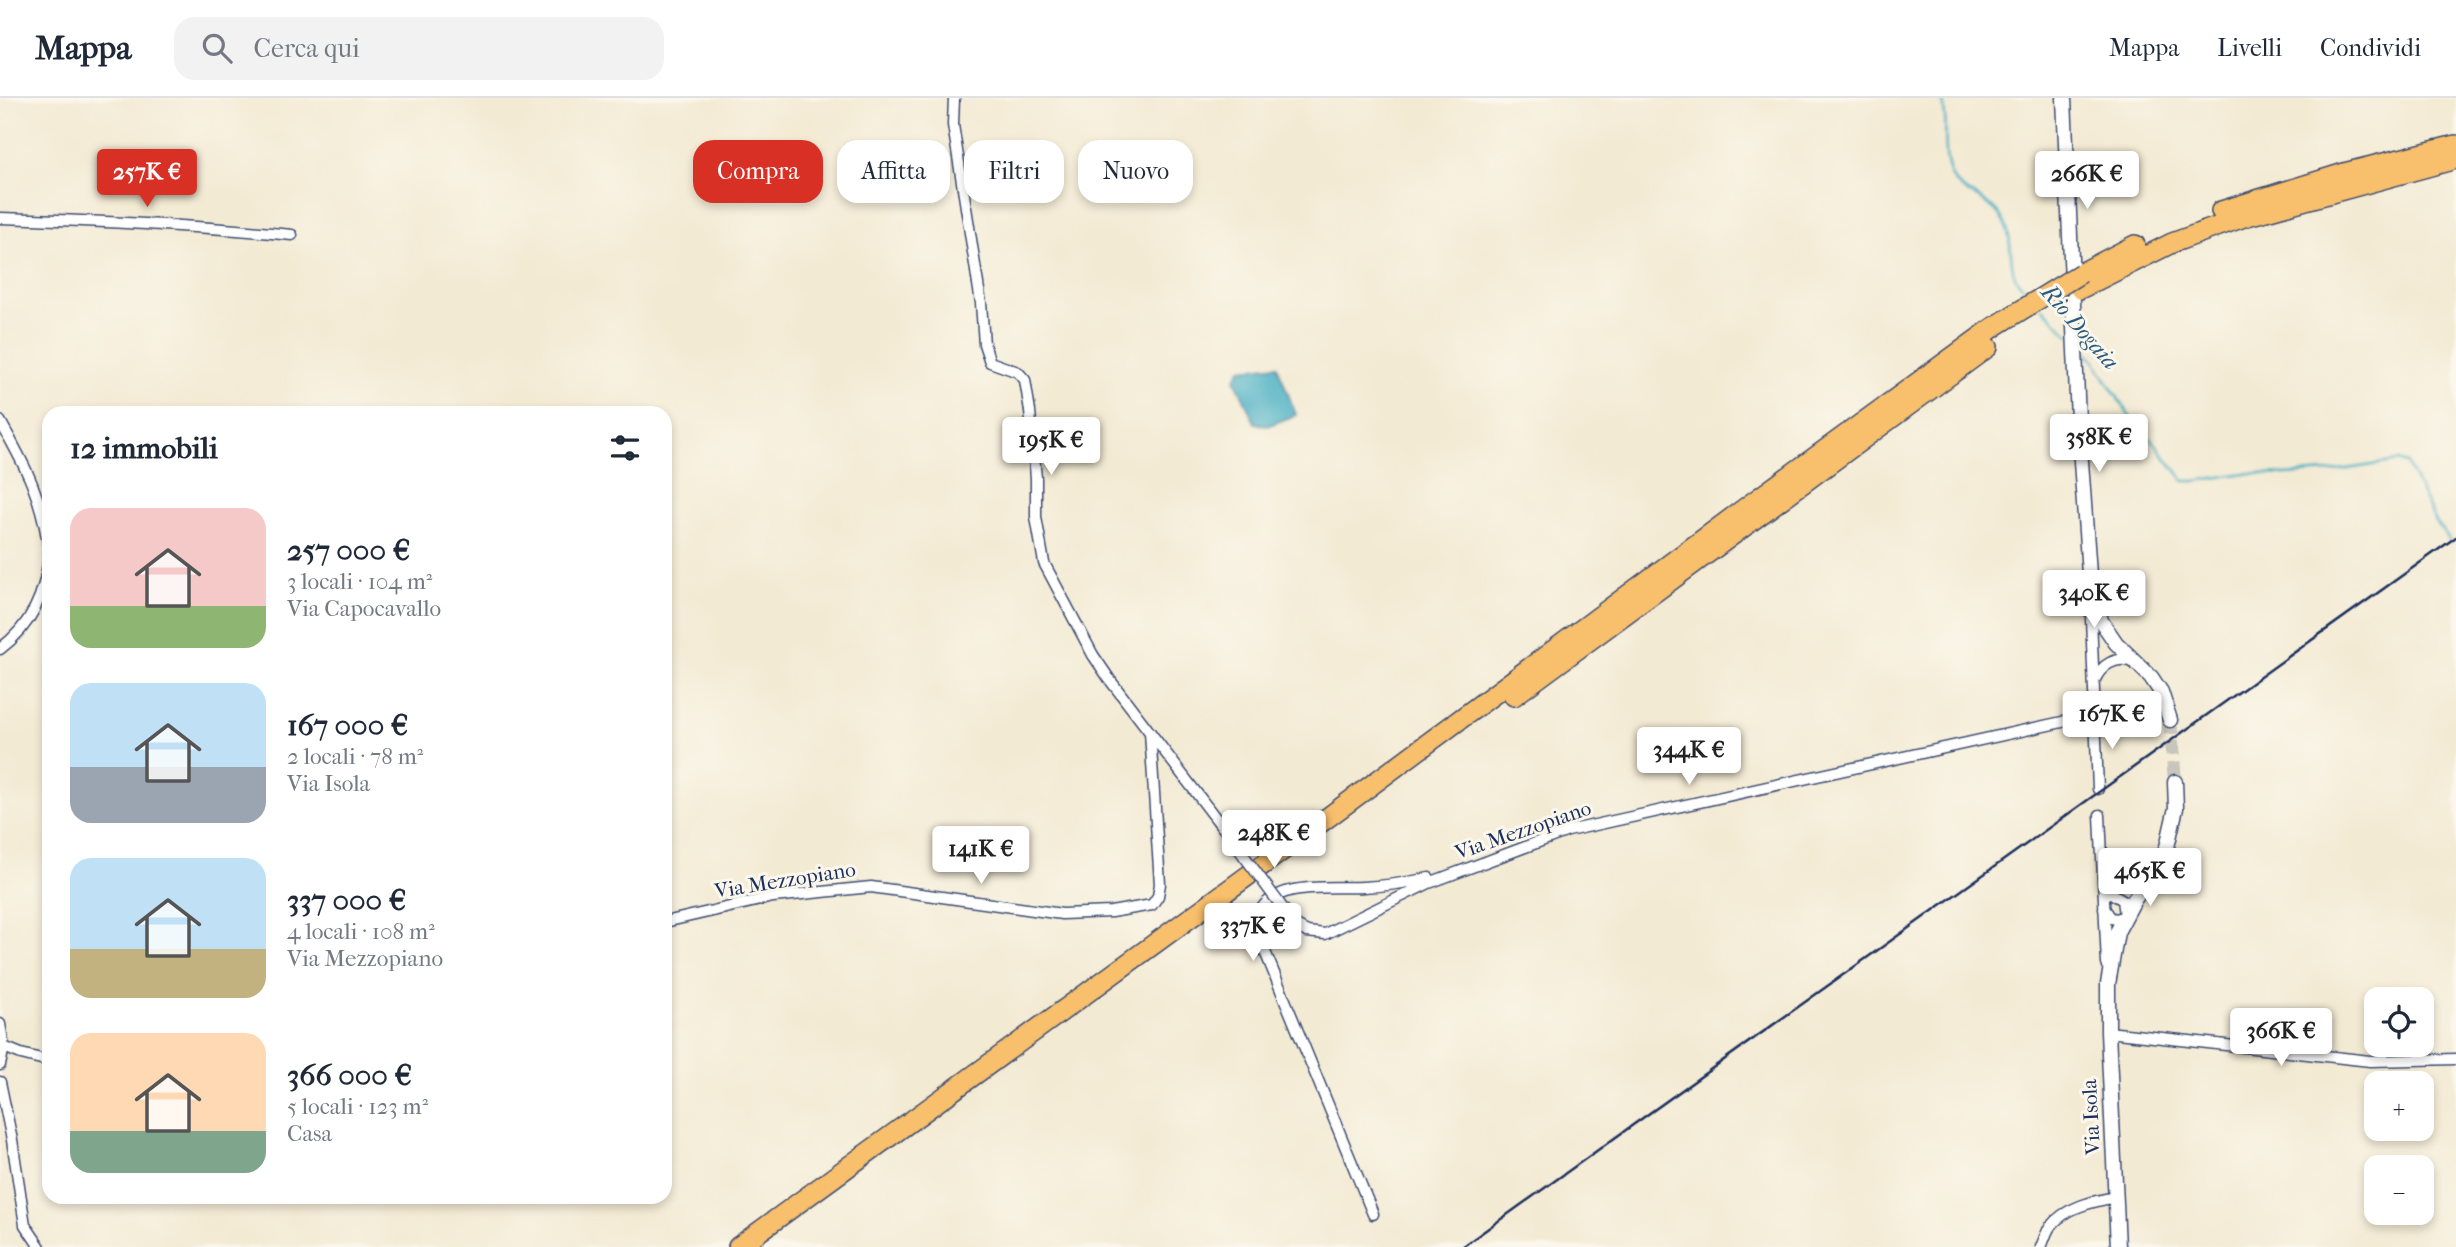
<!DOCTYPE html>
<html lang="it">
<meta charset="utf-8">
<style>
:root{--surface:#fff;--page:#f2f2f3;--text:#1f2937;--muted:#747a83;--line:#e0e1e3;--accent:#d93025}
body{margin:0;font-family:"IM FELL French Canon",serif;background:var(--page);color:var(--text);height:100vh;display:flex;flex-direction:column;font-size:26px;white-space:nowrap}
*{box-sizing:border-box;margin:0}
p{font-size:23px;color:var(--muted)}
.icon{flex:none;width:38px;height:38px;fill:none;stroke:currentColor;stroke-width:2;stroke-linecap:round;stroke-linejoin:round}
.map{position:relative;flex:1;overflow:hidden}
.drawer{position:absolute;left:42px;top:308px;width:630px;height:798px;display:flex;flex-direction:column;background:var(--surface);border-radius:21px;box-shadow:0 4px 10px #0003}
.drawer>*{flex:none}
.banner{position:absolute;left:693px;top:42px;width:665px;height:63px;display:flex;gap:14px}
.controls{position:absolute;left:2364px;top:889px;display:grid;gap:14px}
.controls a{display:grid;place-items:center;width:70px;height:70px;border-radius:14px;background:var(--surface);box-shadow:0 4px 10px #0003;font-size:35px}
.price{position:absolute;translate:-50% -60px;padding:0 16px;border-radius:7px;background:#fff;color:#222;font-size:23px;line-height:46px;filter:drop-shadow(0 2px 4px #0008)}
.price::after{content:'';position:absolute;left:50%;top:42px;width:21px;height:16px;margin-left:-10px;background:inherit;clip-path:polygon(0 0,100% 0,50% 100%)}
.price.active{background:var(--accent);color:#fff}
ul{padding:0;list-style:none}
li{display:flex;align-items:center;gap:21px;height:175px;padding:0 28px}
li span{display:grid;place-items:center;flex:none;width:196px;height:140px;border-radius:21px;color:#555}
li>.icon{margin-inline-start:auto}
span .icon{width:84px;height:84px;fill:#fffc;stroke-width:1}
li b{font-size:30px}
h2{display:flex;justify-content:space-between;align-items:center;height:84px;padding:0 28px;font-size:30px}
.chip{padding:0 24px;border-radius:21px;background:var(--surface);box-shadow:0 4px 10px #0003;font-size:24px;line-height:63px}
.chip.active{background:var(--accent);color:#fff}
header{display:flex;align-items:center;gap:42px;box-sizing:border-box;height:98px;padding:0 35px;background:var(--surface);border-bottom:2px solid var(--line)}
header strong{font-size:33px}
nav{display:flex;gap:38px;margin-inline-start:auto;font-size:24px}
.search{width:490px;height:63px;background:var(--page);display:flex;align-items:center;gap:18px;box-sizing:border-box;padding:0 24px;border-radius:21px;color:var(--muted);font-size:26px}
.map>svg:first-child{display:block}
</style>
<header>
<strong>Mappa</strong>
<div class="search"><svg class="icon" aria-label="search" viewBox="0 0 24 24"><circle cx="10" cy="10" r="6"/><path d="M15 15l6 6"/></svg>Cerca qui</div>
<nav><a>Mappa</a><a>Livelli</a><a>Condividi</a></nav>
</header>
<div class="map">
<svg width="2456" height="1149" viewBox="0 0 2456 1149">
<rect width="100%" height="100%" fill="#fbf7ec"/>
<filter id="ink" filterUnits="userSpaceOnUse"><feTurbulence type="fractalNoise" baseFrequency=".0143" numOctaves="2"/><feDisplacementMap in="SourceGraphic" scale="14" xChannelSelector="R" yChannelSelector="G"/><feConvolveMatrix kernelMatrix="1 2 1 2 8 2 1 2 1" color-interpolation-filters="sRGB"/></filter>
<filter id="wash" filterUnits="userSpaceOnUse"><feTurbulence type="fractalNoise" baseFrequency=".00686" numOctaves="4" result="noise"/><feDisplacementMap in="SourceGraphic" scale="28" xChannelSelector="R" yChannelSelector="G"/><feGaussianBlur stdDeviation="1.57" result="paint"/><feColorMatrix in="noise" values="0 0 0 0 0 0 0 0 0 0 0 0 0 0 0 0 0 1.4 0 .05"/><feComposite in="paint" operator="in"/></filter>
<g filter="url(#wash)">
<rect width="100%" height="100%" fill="#f3ead3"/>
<path fill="#44aec3" stroke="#306e90" stroke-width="2" d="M1277,267l19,50 -29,11 -12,-3 -20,-44 6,-10z"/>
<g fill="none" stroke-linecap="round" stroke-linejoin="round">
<path stroke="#44aec3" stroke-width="2.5" d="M1942,0c8,26 -2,53 10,79 9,18 36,20 49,40 12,17 8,38 13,57 2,7 11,15 17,20
M2042,209l27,28
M2081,249l12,12 37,58 27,29 27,35h11l50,-8 41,2 42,-3 70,-11 9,3 28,56 14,20"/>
</g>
</g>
<g filter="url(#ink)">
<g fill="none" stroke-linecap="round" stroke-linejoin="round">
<path stroke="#c8c5bc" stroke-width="14" stroke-dasharray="14 7" stroke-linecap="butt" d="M2170,622l5,62"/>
<defs>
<path id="minor" d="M954,0l-1,27 28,178 3,41 6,18 28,10 7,8 5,31 6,67v39l8,46 49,92 17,25 117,153
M0,120c98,3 195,7 292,17
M0,323c26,46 43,78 49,131
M2090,495l8,196
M0,551c32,-24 45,-55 49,-93
M2094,584c6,-17 23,-27 39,-20
M2100,717l7,149
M2104,784l5,10 14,8 2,15 -7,4 -7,-1 -7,-10
M665,824l108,-25 98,-10 191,27 49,-2 41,-7 6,-9 2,-12 -10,-152
M1296,828l11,6 18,2 104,-51 139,-52 526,-116
M0,926l4,23 -4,18
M2108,934l262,29 86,-2
M4,949l17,7 28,7
M0,984l12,58 13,85 15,22
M1373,1116l-116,-282c0,-4 -1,-11 1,-16 13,-37 75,-27 105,-29 23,-1 44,-4 66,-9
M2041,1149c3,-6 5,-15 9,-20 15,-20 44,-26 66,-30"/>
<path id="tertiary" d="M2064,0l14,321 11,155 12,47 15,22 35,34 10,15 9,28
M2118,1149l-10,-215v-48l9,-52 17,-32 24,-35 9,-18 9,-39 -1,-26"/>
<path id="trunk" d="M2221,113l123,-38 112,-28
M2081,175l54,-28
M2080,191l92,-46 72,-26 212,-58
M1514,598l474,-349
M738,1149l585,-426 426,-316 245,-178"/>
</defs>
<use href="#minor" stroke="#3b4b70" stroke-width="13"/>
<use href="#tertiary" stroke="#3b4b70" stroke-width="17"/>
<use href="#trunk" stroke="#3b4b70" stroke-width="22"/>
<use href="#minor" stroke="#fff" stroke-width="10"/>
<use href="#tertiary" stroke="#fff" stroke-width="14"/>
<use href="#trunk" stroke="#f8bf6c" stroke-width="19"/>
<path stroke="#1b2f5e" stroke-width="2.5" d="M1462,1149l994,-710"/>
<defs>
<path id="minor-bridge" d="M1227,735l69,93"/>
<path id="trunk-bridge" d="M1994,229l87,-54"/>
</defs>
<use href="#minor-bridge" stroke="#3b4b70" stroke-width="13" stroke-linecap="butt"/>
<use href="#trunk-bridge" stroke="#3b4b70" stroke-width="22" stroke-linecap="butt"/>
<use href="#minor-bridge" stroke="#fff" stroke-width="10"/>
<use href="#trunk-bridge" stroke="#f8bf6c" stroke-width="19"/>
</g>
</g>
<g text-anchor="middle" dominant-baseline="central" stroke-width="6" stroke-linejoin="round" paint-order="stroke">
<g font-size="21" fill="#1b2f5e" stroke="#fbf7ec">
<text transform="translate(1523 732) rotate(-19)">Via Mezzopiano</text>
<text transform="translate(785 782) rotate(-9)">Via Mezzopiano</text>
<text transform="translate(2091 1019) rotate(-93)">Via Isola</text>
</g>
<g font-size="23" font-style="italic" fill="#295b81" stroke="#fbf7ec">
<text transform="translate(2080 229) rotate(49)">Rio Dogaia</text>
</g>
</g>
</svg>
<div class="controls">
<a><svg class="icon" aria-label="locate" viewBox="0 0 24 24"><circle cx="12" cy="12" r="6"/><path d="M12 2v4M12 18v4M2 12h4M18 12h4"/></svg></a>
<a>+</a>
<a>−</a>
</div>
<b class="price active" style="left:147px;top:111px">257K €</b>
<b class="price" style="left:2087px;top:113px">266K €</b>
<b class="price" style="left:2099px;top:376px">358K €</b>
<b class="price" style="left:1051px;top:379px">195K €</b>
<b class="price" style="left:2094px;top:532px">340K €</b>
<b class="price" style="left:2112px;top:653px">167K €</b>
<b class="price" style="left:1689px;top:689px">344K €</b>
<b class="price" style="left:1274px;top:772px">248K €</b>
<b class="price" style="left:981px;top:788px">141K €</b>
<b class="price" style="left:2150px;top:810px">465K €</b>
<b class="price" style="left:1253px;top:865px">337K €</b>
<b class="price" style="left:2281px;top:970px">366K €</b>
<div class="banner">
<a class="chip active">Compra</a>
<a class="chip">Affitta</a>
<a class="chip">Filtri</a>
<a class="chip">Nuovo</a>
</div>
<section class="drawer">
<h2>12 immobili<svg class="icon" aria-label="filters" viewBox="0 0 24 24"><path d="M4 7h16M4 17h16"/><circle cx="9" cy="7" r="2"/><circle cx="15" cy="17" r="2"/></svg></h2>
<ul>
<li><span style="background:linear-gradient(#f6c9c9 70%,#8fb573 0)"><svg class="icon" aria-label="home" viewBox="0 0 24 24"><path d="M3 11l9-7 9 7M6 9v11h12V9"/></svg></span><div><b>257 000 €</b><p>3 locali · 104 m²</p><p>Via Capocavallo</p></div></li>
<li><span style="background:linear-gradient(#bfe0f5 60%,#9aa5b1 0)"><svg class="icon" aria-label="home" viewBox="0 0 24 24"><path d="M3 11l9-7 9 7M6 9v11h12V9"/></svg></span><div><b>167 000 €</b><p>2 locali · 78 m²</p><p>Via Isola</p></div></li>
<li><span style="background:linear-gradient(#bfe0f5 65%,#c2b280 0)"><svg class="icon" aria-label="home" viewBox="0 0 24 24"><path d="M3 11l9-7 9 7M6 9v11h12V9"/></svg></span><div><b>337 000 €</b><p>4 locali · 108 m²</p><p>Via Mezzopiano</p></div></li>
<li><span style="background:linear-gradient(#ffd9b3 70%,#7fa58c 0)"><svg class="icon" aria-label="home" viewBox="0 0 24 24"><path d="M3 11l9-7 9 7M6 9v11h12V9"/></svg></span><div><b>366 000 €</b><p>5 locali · 123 m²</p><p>Casa</p></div></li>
</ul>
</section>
</div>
